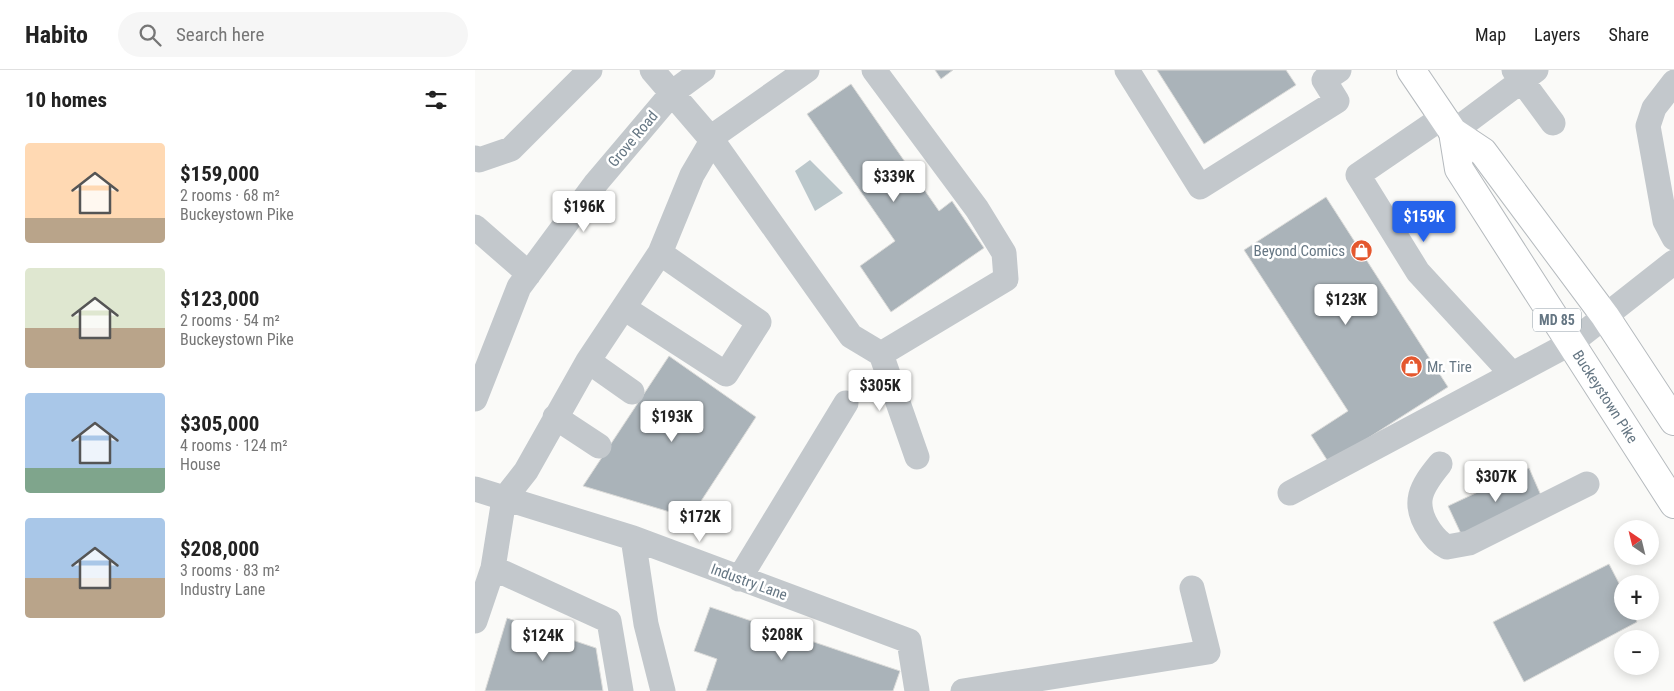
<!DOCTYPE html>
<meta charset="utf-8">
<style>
:root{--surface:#fff;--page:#f6f6f6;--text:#222;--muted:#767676;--line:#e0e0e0;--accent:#2563eb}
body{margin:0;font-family:"Roboto Condensed",sans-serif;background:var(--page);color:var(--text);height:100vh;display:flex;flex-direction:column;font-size:19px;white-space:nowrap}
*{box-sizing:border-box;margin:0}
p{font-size:16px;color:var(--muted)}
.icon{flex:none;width:28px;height:28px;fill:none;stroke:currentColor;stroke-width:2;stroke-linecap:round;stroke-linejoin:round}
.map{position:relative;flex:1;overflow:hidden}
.panel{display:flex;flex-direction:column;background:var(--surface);width:475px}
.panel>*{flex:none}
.needle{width:32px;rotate:325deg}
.fabs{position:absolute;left:1139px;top:450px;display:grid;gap:10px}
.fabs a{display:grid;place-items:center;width:45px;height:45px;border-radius:50%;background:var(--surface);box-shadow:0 2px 12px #0003;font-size:25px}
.price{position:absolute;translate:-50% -42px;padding:0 11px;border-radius:5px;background:#fff;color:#222;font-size:16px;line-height:32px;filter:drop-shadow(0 1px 2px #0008)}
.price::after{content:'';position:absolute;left:50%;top:30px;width:15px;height:11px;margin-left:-8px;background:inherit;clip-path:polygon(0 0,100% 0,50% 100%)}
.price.active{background:var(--accent);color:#fff}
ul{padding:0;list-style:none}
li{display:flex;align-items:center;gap:15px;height:125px;padding:0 25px}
li span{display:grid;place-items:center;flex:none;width:140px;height:100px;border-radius:5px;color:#555}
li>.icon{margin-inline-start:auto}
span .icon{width:60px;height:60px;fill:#fffc;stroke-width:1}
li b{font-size:21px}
h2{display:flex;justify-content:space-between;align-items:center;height:60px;padding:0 25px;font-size:21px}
header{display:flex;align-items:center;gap:30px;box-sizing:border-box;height:70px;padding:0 25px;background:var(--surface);border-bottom:1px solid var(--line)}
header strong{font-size:24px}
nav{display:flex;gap:28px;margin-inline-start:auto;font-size:18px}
.search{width:350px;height:45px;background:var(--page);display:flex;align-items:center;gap:12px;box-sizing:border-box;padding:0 18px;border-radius:28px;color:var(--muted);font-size:19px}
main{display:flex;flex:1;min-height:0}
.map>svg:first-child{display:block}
</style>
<header>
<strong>Habito</strong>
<div class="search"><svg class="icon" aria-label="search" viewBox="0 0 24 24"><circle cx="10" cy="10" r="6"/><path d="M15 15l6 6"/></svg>Search here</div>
<nav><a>Map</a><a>Layers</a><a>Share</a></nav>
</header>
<main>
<section class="panel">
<h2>10 homes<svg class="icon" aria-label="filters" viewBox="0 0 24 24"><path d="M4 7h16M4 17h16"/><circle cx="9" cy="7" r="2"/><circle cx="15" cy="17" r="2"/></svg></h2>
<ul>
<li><span style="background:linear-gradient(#ffd9b3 75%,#b9a48a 0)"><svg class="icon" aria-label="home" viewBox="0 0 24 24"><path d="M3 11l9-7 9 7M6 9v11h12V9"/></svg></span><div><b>$159,000</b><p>2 rooms · 68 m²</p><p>Buckeystown Pike</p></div></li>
<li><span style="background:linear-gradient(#dfe7d0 60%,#b9a48a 0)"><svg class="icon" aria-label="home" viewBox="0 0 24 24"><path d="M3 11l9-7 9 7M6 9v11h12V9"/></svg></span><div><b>$123,000</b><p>2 rooms · 54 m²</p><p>Buckeystown Pike</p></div></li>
<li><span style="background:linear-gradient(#a9c7e8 75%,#7fa58c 0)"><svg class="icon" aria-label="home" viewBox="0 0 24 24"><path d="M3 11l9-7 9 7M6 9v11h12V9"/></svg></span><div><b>$305,000</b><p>4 rooms · 124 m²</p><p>House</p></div></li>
<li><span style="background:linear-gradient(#a9c7e8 60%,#b9a48a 0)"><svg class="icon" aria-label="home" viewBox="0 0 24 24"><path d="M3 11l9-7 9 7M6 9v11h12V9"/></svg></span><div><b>$208,000</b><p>3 rooms · 83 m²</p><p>Industry Lane</p></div></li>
</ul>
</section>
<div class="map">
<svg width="1199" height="621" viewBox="0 0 1199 621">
<rect width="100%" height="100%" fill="#fafaf8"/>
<path fill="#bbc7cb" d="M335,90l33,33 -28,18 -20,-40z"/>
<path fill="#aab3b9" stroke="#dcdcda" d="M460,0h18l-12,9z
M682,0h129l10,15 -92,59z
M376,14l88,127 13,-10 32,47 -93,64 -31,-46 35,-25 -88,-127z
M851,127l122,190 -119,76 -18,-28 37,-24 -104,-161z
M194,286l87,61 -66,101 -107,-32z
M1054,398l14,32 -80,38 -15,-32z
M1134,494l14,27v20h9l5,11 -113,60 -31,-60z
M235,537l190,64 -7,20h-187l11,-32 -23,-8z
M32,548l89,30 7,43h-118z"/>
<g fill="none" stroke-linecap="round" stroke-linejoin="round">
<defs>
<g id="major">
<path d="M936,0l42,62 30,20 122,164 69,105"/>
<path id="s1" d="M978,62l6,37 215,335"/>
</g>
</defs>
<use href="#major" stroke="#b5babe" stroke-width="30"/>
<path stroke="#c3c8cc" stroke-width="25" d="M177,0l60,70 139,196 30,18 36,103
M399,0l103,139 27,44 2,26 -125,75
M652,0l73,117 137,-86 -13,-21 15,-10
M1039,0l39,53
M1199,12l-20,26 -6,18 17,95 9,17
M968,47l-85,58 60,97 94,102
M978,62l83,-62
M0,88l4,2 32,-11 79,-79
M0,157l54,47
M149,238l102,66 33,-52 -99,-69
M113,291l44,31
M0,329l44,-112 77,-104 77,-91 30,-22
M80,347l44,29
M965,394c-19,23 -29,39 -10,67 5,7 9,12 17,16l22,-4 118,-59
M0,419l158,49 276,103 8,50
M815,423l281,-150 103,-81
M158,468l13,86 17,67
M18,498l116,53 12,70
M264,509l107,-176
M0,551l18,-53 11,-69 22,-28 62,-110 72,-108 32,-78 24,-41 91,-64
M488,621l245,-39 -16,-64"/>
<use href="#major" stroke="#fff" stroke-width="28"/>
</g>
<defs>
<symbol id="shop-disc" viewBox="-11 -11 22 22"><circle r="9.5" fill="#e4572e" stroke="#fff"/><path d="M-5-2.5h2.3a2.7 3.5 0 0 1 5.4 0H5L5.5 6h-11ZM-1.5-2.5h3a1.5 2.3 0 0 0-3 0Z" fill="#fff"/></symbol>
</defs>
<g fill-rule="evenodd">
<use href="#shop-disc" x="874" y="168" width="25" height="25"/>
<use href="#shop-disc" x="924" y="284" width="25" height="25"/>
</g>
<g text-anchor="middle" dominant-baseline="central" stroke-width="5" stroke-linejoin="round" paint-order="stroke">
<rect fill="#fff" stroke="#939fa8" stroke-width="1" x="1058" y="238.5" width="48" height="23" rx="4"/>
<g font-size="14" font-weight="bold" fill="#657683">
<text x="1082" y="250">MD 85</text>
</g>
<g font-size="15" fill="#657683" stroke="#fff">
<text transform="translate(158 69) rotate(-50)">Grove Road</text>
<text stroke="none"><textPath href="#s1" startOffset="308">Buckeystown Pike</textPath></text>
<text transform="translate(274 512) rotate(20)">Industry Lane</text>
</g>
<g font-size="15" fill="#657683" stroke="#fff" text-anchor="end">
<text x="870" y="181">Beyond Comics</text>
<text x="952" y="297" text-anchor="start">Mr. Tire</text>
</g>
</g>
</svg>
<div class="fabs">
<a><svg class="needle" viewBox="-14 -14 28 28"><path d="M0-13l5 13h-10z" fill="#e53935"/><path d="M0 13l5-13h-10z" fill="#767676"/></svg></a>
<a>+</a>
<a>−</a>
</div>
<b class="price" style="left:419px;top:133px">$339K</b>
<b class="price" style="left:109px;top:163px">$196K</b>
<b class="price active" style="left:949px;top:173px">$159K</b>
<b class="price" style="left:871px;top:256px">$123K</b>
<b class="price" style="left:405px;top:342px">$305K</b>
<b class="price" style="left:197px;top:373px">$193K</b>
<b class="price" style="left:1021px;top:433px">$307K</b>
<b class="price" style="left:225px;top:473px">$172K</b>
<b class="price" style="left:307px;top:591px">$208K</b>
<b class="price" style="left:68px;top:592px">$124K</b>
</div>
</main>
